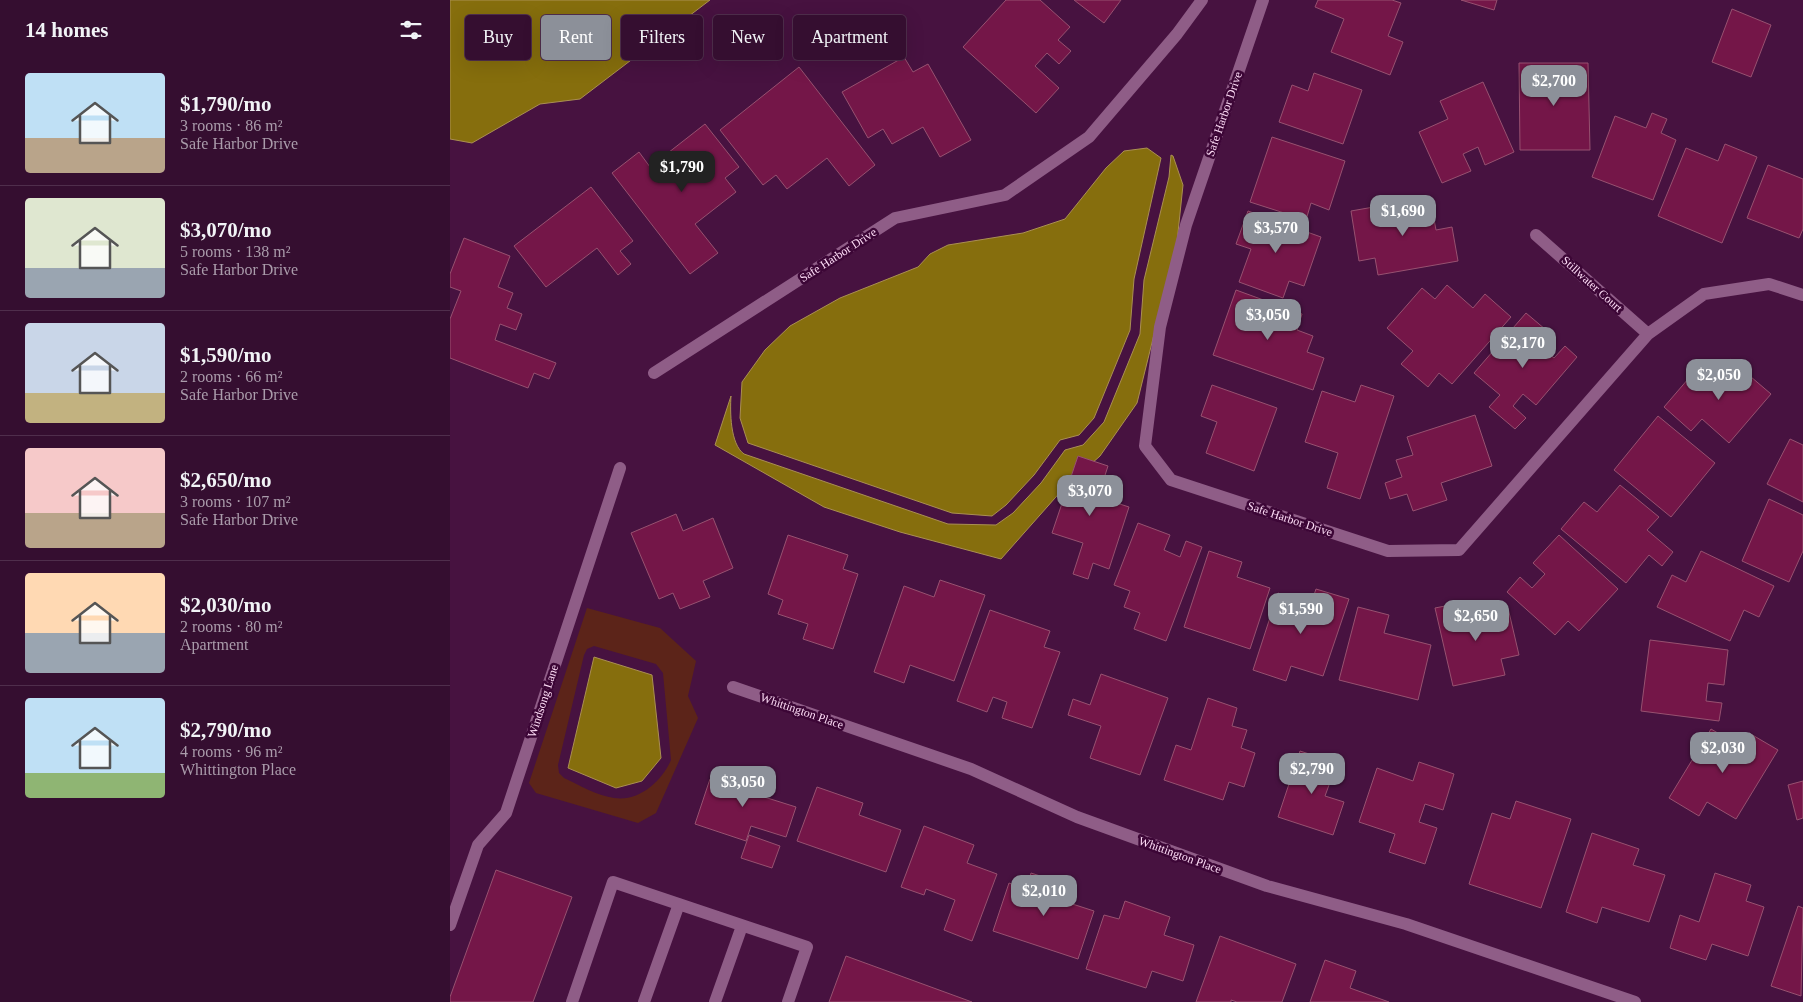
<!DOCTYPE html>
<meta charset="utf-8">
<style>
:root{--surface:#350e30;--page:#3d1738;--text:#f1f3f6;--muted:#aa9cab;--line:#4f2e4c;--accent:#8c9099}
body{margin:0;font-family:Georgia,serif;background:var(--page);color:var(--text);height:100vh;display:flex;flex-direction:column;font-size:19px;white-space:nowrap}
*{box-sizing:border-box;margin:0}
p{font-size:16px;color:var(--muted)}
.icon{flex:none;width:28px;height:28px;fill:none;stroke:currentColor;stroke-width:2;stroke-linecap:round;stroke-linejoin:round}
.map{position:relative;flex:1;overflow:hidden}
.side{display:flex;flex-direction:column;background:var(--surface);width:450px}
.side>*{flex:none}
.guide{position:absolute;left:15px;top:15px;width:475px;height:45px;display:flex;gap:10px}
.price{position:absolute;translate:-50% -42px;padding:0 11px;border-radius:10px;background:var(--accent);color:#fff;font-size:16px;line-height:32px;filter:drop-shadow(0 1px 2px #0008)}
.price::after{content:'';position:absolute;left:50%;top:30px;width:15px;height:11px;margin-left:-8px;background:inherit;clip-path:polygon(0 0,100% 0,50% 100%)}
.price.on{background:#222;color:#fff}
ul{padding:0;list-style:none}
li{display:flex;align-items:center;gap:15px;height:125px;padding:0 25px}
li+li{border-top:1px solid var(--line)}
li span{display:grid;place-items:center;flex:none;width:140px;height:100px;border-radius:5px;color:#555}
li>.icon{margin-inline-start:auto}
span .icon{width:60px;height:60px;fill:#fffc;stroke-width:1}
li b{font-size:21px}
h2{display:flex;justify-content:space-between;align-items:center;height:60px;padding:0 25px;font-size:21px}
.chip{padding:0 18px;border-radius:5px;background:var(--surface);box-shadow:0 5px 20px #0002,0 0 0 1px var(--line);font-size:18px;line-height:45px}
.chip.on{background:var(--accent);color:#fff}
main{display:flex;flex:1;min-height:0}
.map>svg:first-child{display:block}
</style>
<main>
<section class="side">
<h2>14 homes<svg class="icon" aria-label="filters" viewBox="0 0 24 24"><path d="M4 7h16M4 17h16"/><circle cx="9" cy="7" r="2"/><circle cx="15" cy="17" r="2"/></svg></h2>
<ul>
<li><span style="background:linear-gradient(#bfe0f5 65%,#b9a48a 0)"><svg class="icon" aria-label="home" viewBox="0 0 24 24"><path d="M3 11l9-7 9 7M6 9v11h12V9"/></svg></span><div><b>$1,790/mo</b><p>3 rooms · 86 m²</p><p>Safe Harbor Drive</p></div></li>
<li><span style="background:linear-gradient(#dfe7d0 70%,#9aa5b1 0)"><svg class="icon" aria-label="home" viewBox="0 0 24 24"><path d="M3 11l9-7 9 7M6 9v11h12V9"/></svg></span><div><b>$3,070/mo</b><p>5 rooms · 138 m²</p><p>Safe Harbor Drive</p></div></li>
<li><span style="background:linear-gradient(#c9d6e8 70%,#c2b280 0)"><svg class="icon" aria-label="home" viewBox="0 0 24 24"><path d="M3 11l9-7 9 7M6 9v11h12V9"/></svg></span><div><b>$1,590/mo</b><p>2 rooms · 66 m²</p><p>Safe Harbor Drive</p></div></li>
<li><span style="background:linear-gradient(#f6c9c9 65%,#b9a48a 0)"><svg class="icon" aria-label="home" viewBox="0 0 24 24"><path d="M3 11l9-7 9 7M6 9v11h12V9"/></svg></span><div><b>$2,650/mo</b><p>3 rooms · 107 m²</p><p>Safe Harbor Drive</p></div></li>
<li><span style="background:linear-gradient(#ffd9b3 60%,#9aa5b1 0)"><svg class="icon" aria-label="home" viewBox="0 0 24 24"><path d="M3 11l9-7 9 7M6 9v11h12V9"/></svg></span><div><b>$2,030/mo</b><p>2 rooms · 80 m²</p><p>Apartment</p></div></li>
<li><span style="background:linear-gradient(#bfe0f5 75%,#8fb573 0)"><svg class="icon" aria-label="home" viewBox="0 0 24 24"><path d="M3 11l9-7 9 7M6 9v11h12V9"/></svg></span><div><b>$2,790/mo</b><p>4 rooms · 96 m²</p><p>Whittington Place</p></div></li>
</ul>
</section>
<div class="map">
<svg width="1353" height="1002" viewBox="0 0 1353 1002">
<rect width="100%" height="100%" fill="#471240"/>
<path fill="#5c2419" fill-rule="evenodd" d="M137,608l73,20 36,33 -8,35 10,22 -42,95 -18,10 -102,-30 -7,-10zM144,646l62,18 7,9 8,87c-9,21 -32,42 -57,38 -16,-2 -35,-13 -50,-20l-5,-5 -1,-8 26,-110 3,-6z"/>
<path fill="#866e0d" stroke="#aa8f53" d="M0,0h260l-130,99 -40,5 -68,39 -22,-4z
M697,148l14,10 -27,121 -4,51 -36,88 -15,17 -19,5 -26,35 -28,30 -14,11 -40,-3 -204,-70 -8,-25 2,-36 23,-32 25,-24 50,-28 78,-31 12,-13 18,-9 75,-12 42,-14 41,-51 18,-17z
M721,155l2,1 10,29 -6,57 -40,161 -37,53 -37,33 -62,70 -101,-27 -76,-25 -109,-62 16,-49c-1,15 -1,48 13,58l204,70 48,1 17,-12 28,-30 24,-33 18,-5 21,-23 36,-88 4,-54 25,-103z
M144,657l58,18 9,83 -19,23 -26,7 -48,-20z"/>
<path fill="#741648" stroke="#975170" d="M556,0h34l30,27 -12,13 13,11 -12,13 -12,-11 -12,13 24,22 -23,25 -73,-66z
M624,0h47l-17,23z
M868,0h74l9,3 -13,33 15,6 -13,33 -59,-23 13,-33 -29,-12z
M1011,0h36l-3,10z
M1282,9l39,16 -20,52 -39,-15z
M454,57l9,15 15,-8 43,76 -31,17 -17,-30 -31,17 -9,-15 -15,9 -26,-46z
M1069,63h69l2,87h-70z
M349,67l76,98 -26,21 -22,-28 -40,31 -11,-14 -13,10 -43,-55z
M864,73l48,17 -19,54 -64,-22 13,-37 16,6z
M1033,82l31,70 -29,13 -7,-18 -15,7 8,17 -29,12 -23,-51 29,-13 -8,-18z
M1202,113l15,6 -6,14 15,7 -23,60 -61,-23 23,-61 31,12z
M255,124l34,43 -14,11 11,14 -41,32 23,29 -28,21 -78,-101 27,-21 11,15z
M822,137l73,24 -16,49 -18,-7 -5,17 -56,-18z
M1275,144l32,13 -35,86 -64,-27 28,-68 32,13z
M1318,165l35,14v50l-4,9 -52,-20z
M141,187l42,54 -13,10 11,13 -13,11 -21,-27 -51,39 -32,-41z
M980,197l6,33 16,-3 6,34 -80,14 -3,-17 -16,3 -8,-50z
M798,211l73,26 -17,49 -15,-5 -6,17 -44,-16 12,-33 -15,-5z
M14,238l46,18 -12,31 15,6 -6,15 15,6 -6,16 -16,-6 -5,16 61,23 -7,16 -15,-6 -6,15 -78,-30v-39l11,-28 -11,-4v-13z
M997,285l26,23 12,-14 26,23 -59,67 -13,-11 -11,14 -27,-23 12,-13 -26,-23 35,-40 13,11z
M786,290l66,24 -5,16 16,6 -6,16 17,6 -11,32 -100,-35z
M1076,313l26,22 -11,12 13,11 11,-12 12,11 -41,48 -13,-11 -10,12 13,12 -11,11 -26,-22 11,-12 -26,-22z
M1280,359l41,35 -42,49 -27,-24 -11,12 -27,-24 31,-36 14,12z
M762,385l65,23 -23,63 -48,-18 11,-31 -16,-6z
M911,385l33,11 -34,103 -33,-11 11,-35 -33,-11 17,-51 33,11z
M1025,415l17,51 -51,17 6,17 -34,11 -6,-17 -17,5 -5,-16 17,-6 -6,-17 17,-5 -6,-18z
M1208,416l57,47 -44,54 -57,-47z
M1340,439l13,6v57l-36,-18z
M628,456l30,10 -10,31 31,10 -20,62 -16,-6 -5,16 -15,-5 10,-31 -31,-10z
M1170,485l39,32 -12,13 26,22 -11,14 -13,-11 -23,28 -65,-54 23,-27 13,10z
M1319,499l34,16v36l-14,31 -47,-21z
M226,514l7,17 30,-13 20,50 -30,13 7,16 -30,12 -7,-16 -14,6 -28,-66z
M688,523l32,12 -6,15 16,7 6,-16 16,6 -36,94 -32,-12 6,-16 -16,-6 6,-16 -16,-6z
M338,535l60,20 -5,14 15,5 -25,75 -30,-10 5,-15 -30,-10 5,-14 -15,-6z
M1109,535l59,54 -39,42 -11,-10 -13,14 -48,-43 13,-15 12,11 13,-14 -12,-11z
M759,551l33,11 -5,15 33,11 -20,61 -66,-22z
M1251,551l73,35 -15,31 -15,-7 -14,31 -73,-34 15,-32 14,7z
M490,580l45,15 -31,86 -44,-16 -6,18 -30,-11 30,-86 30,11z
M866,589l33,10 -26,77 -32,-10 -5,15 -33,-11 25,-77 33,11z
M1020,601l4,15 34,-8 11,47 -18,4 4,16 -52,11 -18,-78z
M908,607l31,8 -5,18 47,12 -13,55 -79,-20z
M540,610l60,21 -6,16 16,5 -28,76 -30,-10 5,-16 -14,-5 -6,15 -30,-11z
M1200,640l78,10 -4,35 -16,-2 -2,18 16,2 -3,18 -78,-10z
M651,674l67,24 -28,77 -50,-17 11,-32 -33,-11 5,-16 17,6z
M758,698l29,10 -5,18 15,4 -6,18 14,5 -11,34 -15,-5 -6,18 -59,-20 12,-35 15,5z
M1261,729l29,17 9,-13 29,17 -42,69 -29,-17 -8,14 -30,-18z
M850,751l37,12 -12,33 19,6 -11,33 -55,-18z
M969,762l35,12 -11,36 -18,-6 -6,18 18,6 -12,36 -36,-12 6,-18 -36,-12 18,-54 36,13z
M282,769l35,11 -6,16 35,11 -10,30 -35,-11 -5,15 -51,-17 15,-45 17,5z
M1353,781v37l-6,2 -9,-35z
M367,787l46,16 -4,12 42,15 -15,42 -89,-31z
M1066,801l55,18 -30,89 -72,-24 23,-71 18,6z
M474,826l50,19 -7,18 30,11 -25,67 -28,-11 11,-30 -29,-11 -2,6 -23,-8z
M1142,833l47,16 -6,16 32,10 -16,47 -47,-15 -5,16 -31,-11z
M299,835l31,11 -8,22 -31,-10z
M46,870l76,27 -39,105h-83v-5z
M581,873l34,11 -5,16 34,11 -16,48 -85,-28 16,-48 17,6z
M1265,873l36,12 -5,16 18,6 -16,49 -36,-12 -6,16 -36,-12 10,-33 19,7z
M675,901l45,16 -6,18 30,10 -11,36 -31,-10 -6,17 -60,-19 18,-54 15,4z
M1348,906l5,2 -2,88 -30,-10z
M770,936l76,28 -14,38h-45l-6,-2v2h-35z
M396,956l126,46h-143z
M875,960l31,11 -6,17 39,14h-79z"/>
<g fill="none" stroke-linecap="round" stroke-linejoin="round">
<path stroke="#8f5d87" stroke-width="12" d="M813,0l-77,225 -26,102 -15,119 26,34 217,71 71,-1 189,-216 56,-40 65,-10 34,11
M1086,235l112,99
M204,373l241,-155 110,-23 84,-58 88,-103 25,-34
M283,687l238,82 106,48 190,69 139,38 229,78
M0,925l28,-80 28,-32 114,-345
M122,1002l41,-120 194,65 -19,55
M194,1002l35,-98
M265,1002l27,-76"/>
</g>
<g text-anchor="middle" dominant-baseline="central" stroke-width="5" stroke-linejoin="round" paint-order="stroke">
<g font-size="12" fill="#fddcf6" stroke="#3c0636">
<text transform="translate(774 114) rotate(-71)">Safe Harbor Drive</text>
<text transform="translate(388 255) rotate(-33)">Safe Harbor Drive</text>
<text transform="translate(1142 284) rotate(42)">Stillwater Court</text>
<text transform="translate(840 519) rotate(18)">Safe Harbor Drive</text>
<text transform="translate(93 701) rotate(-72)">Windsong Lane</text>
<text transform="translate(352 711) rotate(19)">Whittington Place</text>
<text transform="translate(730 855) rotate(20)">Whittington Place</text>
</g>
</g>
</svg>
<b class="price" style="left:1104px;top:107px">$2,700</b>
<b class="price on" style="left:232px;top:193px">$1,790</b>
<b class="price" style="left:953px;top:237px">$1,690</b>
<b class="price" style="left:826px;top:254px">$3,570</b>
<b class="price" style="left:818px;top:341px">$3,050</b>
<b class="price" style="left:1073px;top:369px">$2,170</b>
<b class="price" style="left:1269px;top:401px">$2,050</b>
<b class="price" style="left:640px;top:517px">$3,070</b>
<b class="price" style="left:851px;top:635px">$1,590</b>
<b class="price" style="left:1026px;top:642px">$2,650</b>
<b class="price" style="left:1273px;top:774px">$2,030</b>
<b class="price" style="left:862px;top:795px">$2,790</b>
<b class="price" style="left:293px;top:808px">$3,050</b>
<b class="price" style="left:594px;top:917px">$2,010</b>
<div class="guide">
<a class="chip">Buy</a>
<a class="chip on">Rent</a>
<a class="chip">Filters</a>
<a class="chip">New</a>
<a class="chip">Apartment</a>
</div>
</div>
</main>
